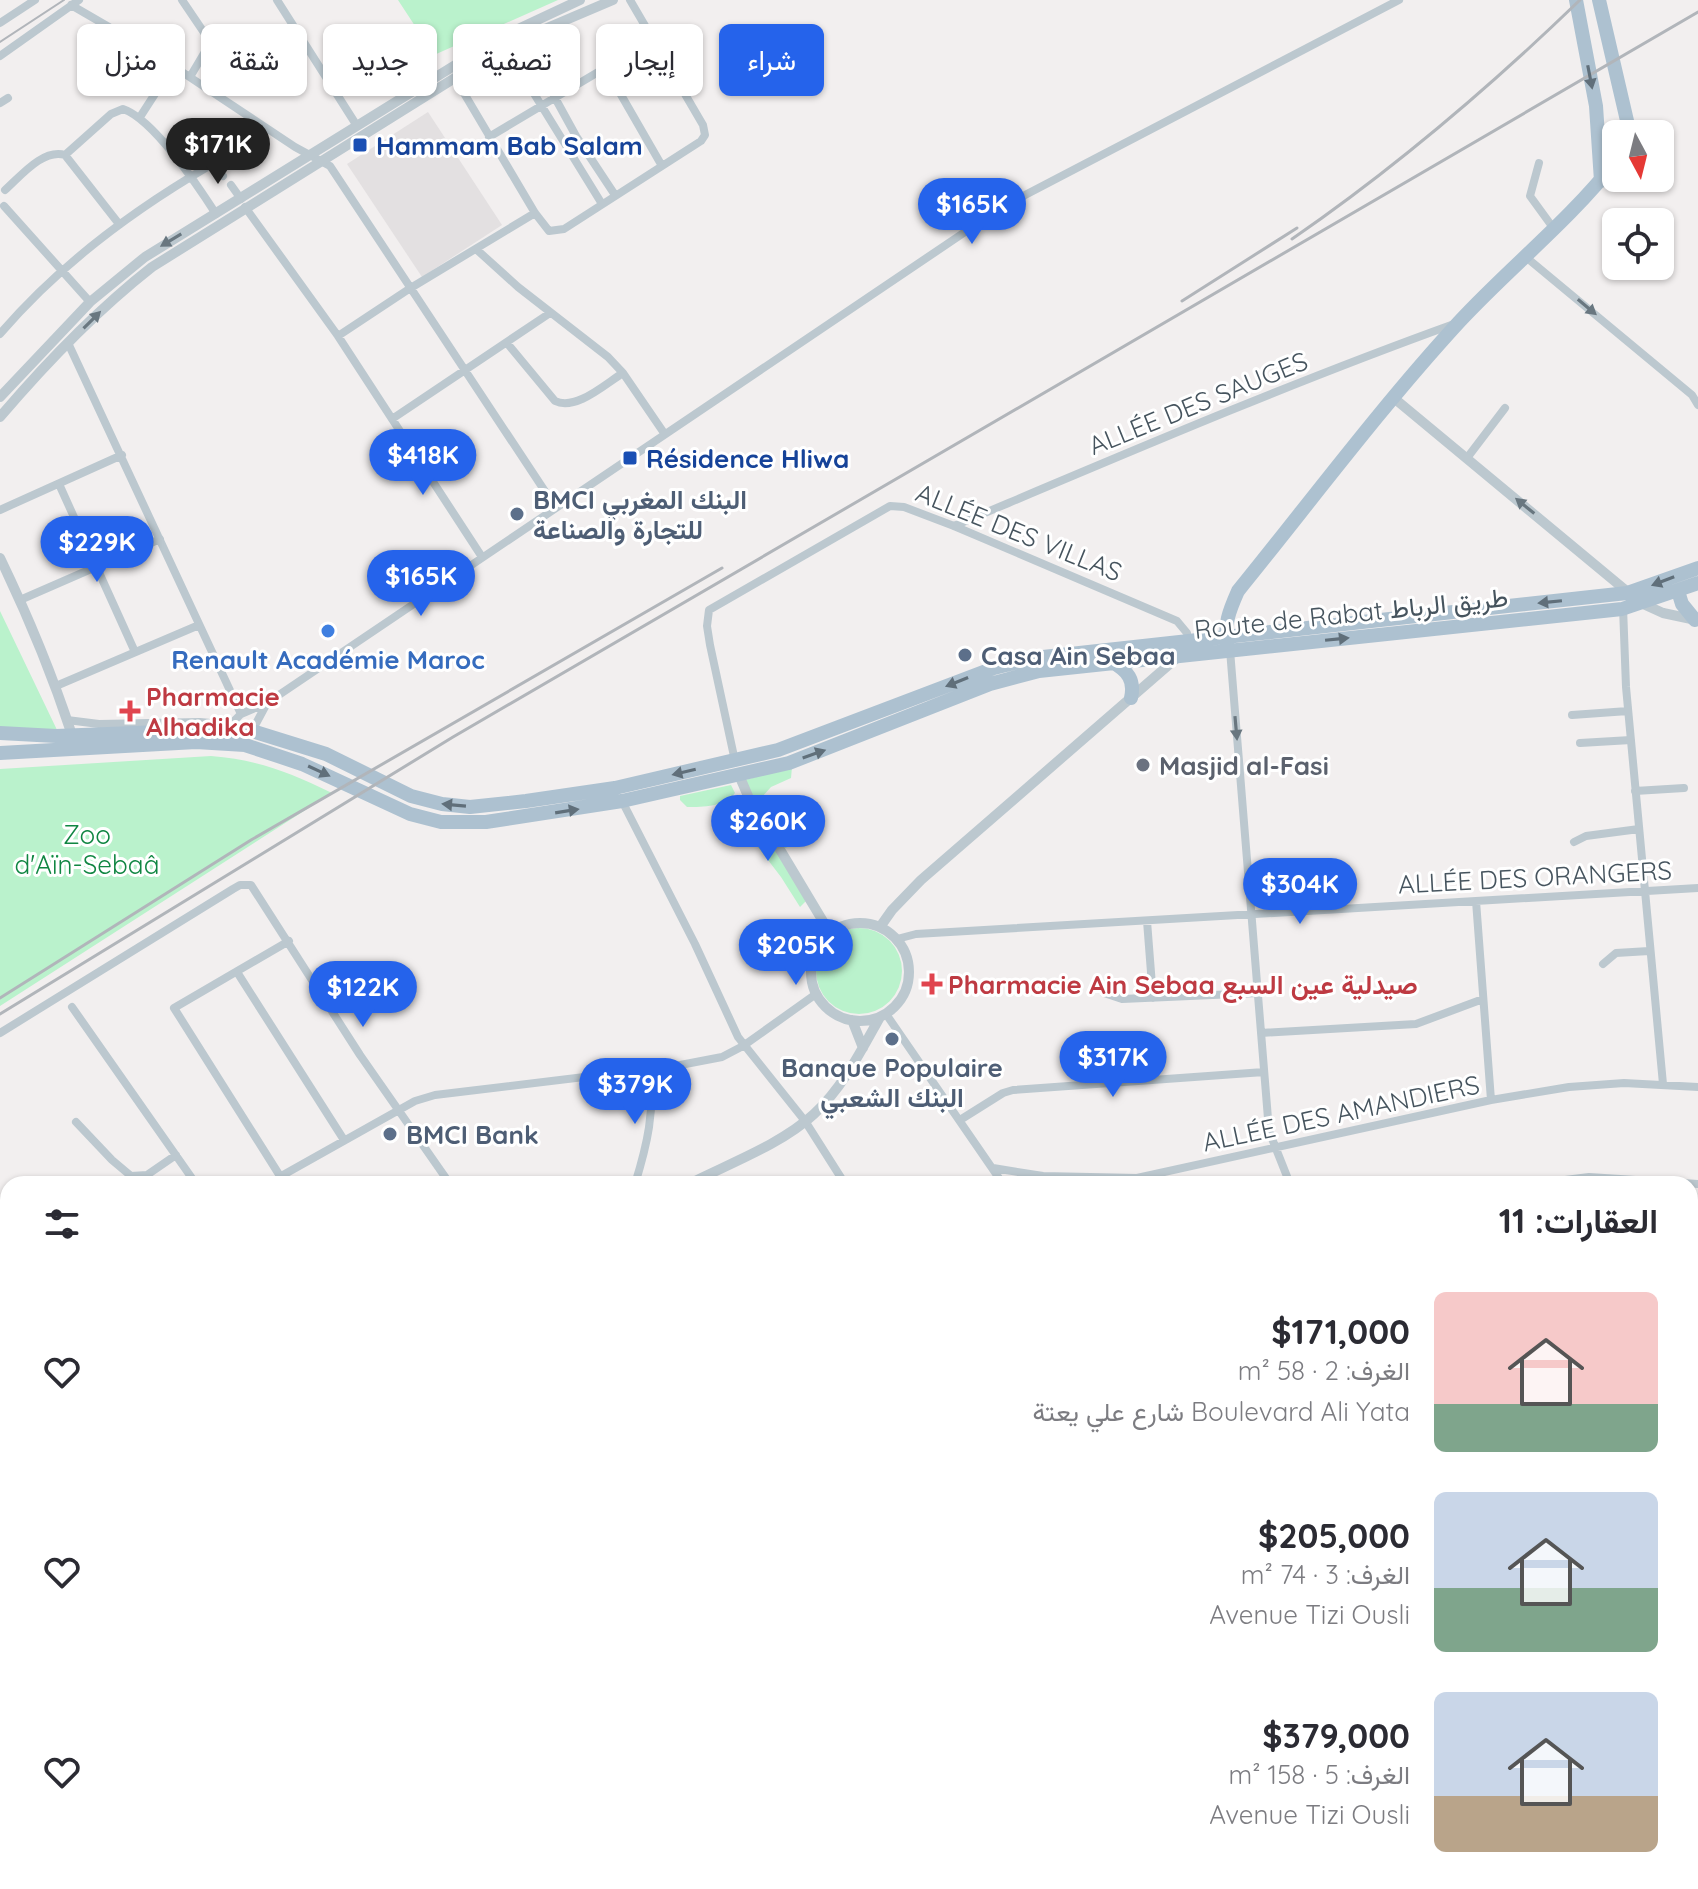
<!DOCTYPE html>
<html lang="ar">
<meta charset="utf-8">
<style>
:root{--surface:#fff;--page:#f7f7f7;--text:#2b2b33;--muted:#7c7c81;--accent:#2563eb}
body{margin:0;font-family:Quicksand,Vazirmatn,sans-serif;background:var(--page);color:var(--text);direction:rtl;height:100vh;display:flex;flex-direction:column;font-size:30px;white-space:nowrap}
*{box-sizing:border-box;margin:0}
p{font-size:26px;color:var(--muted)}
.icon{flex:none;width:44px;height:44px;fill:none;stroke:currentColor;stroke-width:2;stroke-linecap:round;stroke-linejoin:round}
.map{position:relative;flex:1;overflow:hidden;direction:ltr}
.panel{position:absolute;left:0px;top:1176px;width:1698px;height:714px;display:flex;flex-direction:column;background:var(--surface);border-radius:24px 24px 0 0;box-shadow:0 2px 6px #0004;direction:rtl}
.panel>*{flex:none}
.guide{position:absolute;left:24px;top:24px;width:800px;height:72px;direction:rtl;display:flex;gap:16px}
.needle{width:52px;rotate:173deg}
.buttons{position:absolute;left:1602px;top:120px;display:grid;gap:16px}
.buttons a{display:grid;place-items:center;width:72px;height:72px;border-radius:12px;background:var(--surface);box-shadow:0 2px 6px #0004;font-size:40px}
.price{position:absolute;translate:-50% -68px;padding:0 18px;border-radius:28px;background:var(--accent);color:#fff;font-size:26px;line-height:52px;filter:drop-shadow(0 2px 4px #0008)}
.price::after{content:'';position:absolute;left:50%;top:48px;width:24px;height:18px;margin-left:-12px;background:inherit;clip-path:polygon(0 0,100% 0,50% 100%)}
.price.current{background:#222;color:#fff}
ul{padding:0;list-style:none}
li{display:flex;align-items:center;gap:24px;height:200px;padding:0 40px}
li span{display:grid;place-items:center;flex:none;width:224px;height:160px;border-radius:12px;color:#555}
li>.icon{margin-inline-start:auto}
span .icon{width:96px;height:96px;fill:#fffc;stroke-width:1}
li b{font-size:34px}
h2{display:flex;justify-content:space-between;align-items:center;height:96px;padding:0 40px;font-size:34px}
.chip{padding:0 28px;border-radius:12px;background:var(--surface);box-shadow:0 2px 6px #0004;font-size:28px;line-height:72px}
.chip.current{background:var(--accent);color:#fff}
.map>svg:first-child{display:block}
</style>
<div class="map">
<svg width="1698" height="1889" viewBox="0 0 1698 1889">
<rect width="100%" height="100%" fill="#f2efef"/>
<path fill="#e3e0e1" d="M428,112l74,113 -80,52 -75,-113z"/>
<path fill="#baf2cc" d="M398,0h160l-124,55z
M0,611l58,121 -58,4z
M211,756c48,4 78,16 121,37l-332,213v-237z
M792,767l-1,11 -20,9 -10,11 17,32 10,1 7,13 -10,4 -22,-32 -18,-36z
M731,785l4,8c-11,14 -31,14 -48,14l-7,-7v-4z
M750,807l58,92 -8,8 -19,-30 -43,-56z
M816 971a43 43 0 1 1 86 0a43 43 0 1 1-86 0Z"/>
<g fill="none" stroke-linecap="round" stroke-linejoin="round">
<path stroke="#bcc8cf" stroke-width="8" d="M182,0l23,34 4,11 -19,32
M277,0l80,126
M71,5l81,47 143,95 35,19 226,342
M0,23l35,-23
M520,34l56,102 39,59
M504,45l98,159
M0,56l79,-56
M605,67l57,99
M455,78l80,135 14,18 15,-2 137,-88 4,-6 -2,-10 -73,-125
M0,103l8,-5
M140,117l33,-51
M489,137l163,-97
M65,155l54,69
M1539,163l-9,33 24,33
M231,185l10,14
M5,190c15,-13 38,-42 60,-35l46,-41 12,-5c30,10 75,77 93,105
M4,206l86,96
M245,207l93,129 144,221
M476,249l42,38 90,70 15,16 41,60
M1527,258l165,137 6,10
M0,334c58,-68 132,-123 209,-168l4,1 10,9
M338,336l71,-47 126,-76
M68,343l173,371
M507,343l48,58c21,10 50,-17 68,-28
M392,419l158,-106
M1467,458l38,-50
M59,484l76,168
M0,510l122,-55
M954,526c166,-70 331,-141 500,-202
M20,600l140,-61
M1623,607l3,80 37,397
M1230,650l39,481 21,53
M56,686l143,-61
M1572,715l56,-4
M67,720l32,4 101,-2 11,1 7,6
M225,730l16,-16 26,-11 735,-496 397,-207
M252,731l15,-28
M1580,743l51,-3
M735,761l-25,-116 -3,-19 2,-16 181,-104 14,1 50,19 223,95 10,12 1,8
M1635,791l49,-3
M621,799l74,145 43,93 67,84 40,63
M1574,842l12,-6 53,-7
M1476,901l15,199
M1147,921l6,77
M897,939l19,-5 782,-46
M1603,964l13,-11 33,-2
M237,972l107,168
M1104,993l18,6 136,-6
M72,1007l124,177
M886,1014l117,170
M0,1033l233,-144 7,-4h11l109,170 90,129
M1261,1033l155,-9 67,-25
M960,1120l43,-27 10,-3 251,-18
M76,1122l36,38 19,16 16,-1 29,-20
M993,1168l50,8 94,2 354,-78 78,-13 55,-4 74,4
M280,1176l-106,-168 115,-67
M267,1184l148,-83 20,-6 240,-29 47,-9 21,-11 73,-52
M635,1184c13,-42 19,-71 16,-115
M1533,1184l56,-7 109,7
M0,1213l8,-5
M0,1222l8,10
M0,1335l8,-4
M1690,1402l8,-5
M1690,1495l8,-5
M1690,1590l8,-5
M0,1628l8,-1
M1690,1685l8,-5
M0,1701l8,-2
M0,1801l8,-6
M1690,1865l8,-8
M493,1882l5,7
M763,1882l5,7
M1037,1882l5,7
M1162,1882l5,7
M1246,1882l5,7
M1347,1882l5,7
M1403,1882l5,7
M1561,1882l4,7
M828,1889l9,-7
M1146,1889l5,-7
M1322,1889l9,-7"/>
<path stroke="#bcc8cf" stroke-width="10" d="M0,397l90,-95 55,-45 354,-219 81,-38
M1395,399l246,204 22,10 33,7
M0,417c46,-54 96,-106 152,-150l338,-211 43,-22 80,-34
M0,558c28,58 52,116 72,177
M739,775l9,21 82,137
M811 972a49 49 0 1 1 98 0a49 49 0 1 1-98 0Z
M880,927l12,-17 29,-30 258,-224
M852,1020l11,28
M689,1184c39,-20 93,-40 125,-70 29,-27 47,-63 66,-97
M1690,1303l8,-4
M1690,1719l8,10
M24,1889l10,-7
M864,1889l9,-7"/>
<path stroke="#adc1d0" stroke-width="14" d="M1576,0l20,106 5,75
M1599,0l29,125 -1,9
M1678,591l4,13 13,16
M1229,647c-7,-20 1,-38 9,-56 73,-90 143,-184 221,-269 51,-55 110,-101 157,-161
M1112,662c16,9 23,18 19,36
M0,733l56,3 155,-6 41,1 74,23 85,42 31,8 28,3 56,-6 89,-13 163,-38 216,-82 40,-10 593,-65 71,-25
M0,753l196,-11 49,3 57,19 108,50 31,8h45l136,-21 167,-38 201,-79 49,-13 583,-62 76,-26"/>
<path stroke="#b1b5ba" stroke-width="2" d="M0,42l64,-42"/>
<path stroke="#b1b5ba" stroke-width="3" d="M1292,239c103,-71 198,-152 288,-239
M1182,301l115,-73
M0,998l251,-158 471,-272
M0,1014l453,-277 1245,-725"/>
</g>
<defs><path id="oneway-solid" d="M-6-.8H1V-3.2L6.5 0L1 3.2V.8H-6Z" transform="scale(2)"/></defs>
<g fill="#606f7a">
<use href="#oneway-solid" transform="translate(1590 77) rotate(79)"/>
<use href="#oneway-solid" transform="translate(1663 581) rotate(159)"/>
<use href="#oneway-solid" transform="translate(1550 602) rotate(174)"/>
<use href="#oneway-solid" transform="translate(1337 639) rotate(-6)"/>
<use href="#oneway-solid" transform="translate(957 682) rotate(158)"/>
<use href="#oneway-solid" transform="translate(814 754) rotate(-19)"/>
<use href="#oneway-solid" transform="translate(319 771) rotate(25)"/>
<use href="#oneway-solid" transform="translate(684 772) rotate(167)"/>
<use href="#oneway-solid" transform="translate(454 805) rotate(-175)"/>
<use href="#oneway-solid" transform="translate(567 811) rotate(-9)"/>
</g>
<g fill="#697780">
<use href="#oneway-solid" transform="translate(171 240) rotate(149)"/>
<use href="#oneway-solid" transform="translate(1587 307) rotate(40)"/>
<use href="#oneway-solid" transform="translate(92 320) rotate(-45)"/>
<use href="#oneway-solid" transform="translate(1525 506) rotate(-141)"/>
<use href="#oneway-solid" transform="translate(1236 728) rotate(85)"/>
</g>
<g fill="#1a4fb4" stroke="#fff" stroke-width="3">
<rect x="352" y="137" width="16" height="16" rx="4"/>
<rect x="622" y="450" width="16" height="16" rx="4"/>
</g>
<g fill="#5c6f8a" stroke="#fff" stroke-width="3">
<circle cx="517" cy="514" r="8"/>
<circle cx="965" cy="655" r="8"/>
<circle cx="892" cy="1039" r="8"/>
<circle cx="390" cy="1134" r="8"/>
</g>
<circle fill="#3f7fe0" stroke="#fff" stroke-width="3" cx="328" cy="631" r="8"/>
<g fill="#e0444e" stroke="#fff" stroke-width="3">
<path d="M126 699h8v8h8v8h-8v8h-8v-8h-8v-8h8z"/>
<path d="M928 972h8v8h8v8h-8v8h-8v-8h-8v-8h8z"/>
</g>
<circle fill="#6b7280" stroke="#fff" stroke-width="3" cx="1143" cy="765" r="8"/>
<g text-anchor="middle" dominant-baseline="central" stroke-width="6" stroke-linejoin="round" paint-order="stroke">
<g font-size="26" font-weight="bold" fill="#164399" stroke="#fff" text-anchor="start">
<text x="376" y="145">Hammam Bab Salam</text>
<text x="646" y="458">Résidence Hliwa</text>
</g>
<g font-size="26" fill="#46545e" stroke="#fff">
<text transform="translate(1198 403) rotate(-22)">ALLÉE DES SAUGES</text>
<text transform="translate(1019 532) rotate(22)">ALLÉE DES VILLAS</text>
<text transform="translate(1351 613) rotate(-6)">Route de Rabat طريق الرباط</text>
<text transform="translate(1535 877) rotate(-3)">ALLÉE DES ORANGERS</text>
<text transform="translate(1341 1113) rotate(-12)">ALLÉE DES AMANDIERS</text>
</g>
<g font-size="26" font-weight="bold" fill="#4e5e75" stroke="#fff" text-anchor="start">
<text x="533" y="499">BMCI البنك المغربي<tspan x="533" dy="30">للتجارة والصناعة</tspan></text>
<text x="981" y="655">Casa Ain Sebaa</text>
<text x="892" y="1067" text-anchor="middle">Banque Populaire<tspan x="892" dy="30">البنك الشعبي</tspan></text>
<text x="406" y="1134">BMCI Bank</text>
</g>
<g font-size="26" font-weight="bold" fill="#366cbe" stroke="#fff">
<text x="328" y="659">Renault Académie Maroc</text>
</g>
<g font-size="26" font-weight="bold" fill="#be3a42" stroke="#fff" text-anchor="start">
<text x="146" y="696">Pharmacie<tspan x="146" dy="30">Alhadika</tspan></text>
<text x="948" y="984">Pharmacie Ain Sebaa صيدلية عين السبع</text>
</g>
<g font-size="26" font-weight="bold" fill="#5b616d" stroke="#fff" text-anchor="start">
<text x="1159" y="765">Masjid al-Fasi</text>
</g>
<g font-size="26" fill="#108642" stroke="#fff">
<text x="87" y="834">Zoo<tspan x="87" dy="30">d'Aïn-Sebaâ</tspan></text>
</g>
</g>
</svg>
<div class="buttons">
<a><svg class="needle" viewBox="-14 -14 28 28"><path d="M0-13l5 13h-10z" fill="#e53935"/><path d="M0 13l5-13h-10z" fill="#7c7c81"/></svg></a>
<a><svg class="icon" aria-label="locate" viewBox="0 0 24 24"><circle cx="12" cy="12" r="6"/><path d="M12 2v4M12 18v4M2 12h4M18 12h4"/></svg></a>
</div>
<b class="price current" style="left:218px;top:186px">$171K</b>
<b class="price" style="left:972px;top:246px">$165K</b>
<b class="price" style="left:423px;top:497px">$418K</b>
<b class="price" style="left:97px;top:584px">$229K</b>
<b class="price" style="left:421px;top:618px">$165K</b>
<b class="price" style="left:768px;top:863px">$260K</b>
<b class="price" style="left:1300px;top:926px">$304K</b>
<b class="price" style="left:796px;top:987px">$205K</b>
<b class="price" style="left:363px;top:1029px">$122K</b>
<b class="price" style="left:1113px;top:1099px">$317K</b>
<b class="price" style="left:635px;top:1126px">$379K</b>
<div class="guide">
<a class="chip current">شراء</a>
<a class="chip">إيجار</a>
<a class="chip">تصفية</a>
<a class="chip">جديد</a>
<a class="chip">شقة</a>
<a class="chip">منزل</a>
</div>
<section class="panel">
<h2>العقارات: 11<svg class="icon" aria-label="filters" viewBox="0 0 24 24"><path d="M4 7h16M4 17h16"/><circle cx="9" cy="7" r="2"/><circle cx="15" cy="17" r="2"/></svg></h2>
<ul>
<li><span style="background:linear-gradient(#f6c9c9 70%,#7fa58c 0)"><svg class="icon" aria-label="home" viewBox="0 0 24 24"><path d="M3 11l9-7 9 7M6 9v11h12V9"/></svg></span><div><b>$171,000</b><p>الغرف: 2 · 58 m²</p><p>Boulevard Ali Yata شارع علي يعتة</p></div><svg class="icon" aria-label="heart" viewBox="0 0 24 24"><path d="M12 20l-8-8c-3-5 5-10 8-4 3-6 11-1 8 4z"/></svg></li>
<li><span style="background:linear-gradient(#c9d6e8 60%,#7fa58c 0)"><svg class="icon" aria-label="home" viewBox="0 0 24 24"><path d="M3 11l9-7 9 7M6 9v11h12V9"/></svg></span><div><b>$205,000</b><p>الغرف: 3 · 74 m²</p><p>Avenue Tizi Ousli</p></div><svg class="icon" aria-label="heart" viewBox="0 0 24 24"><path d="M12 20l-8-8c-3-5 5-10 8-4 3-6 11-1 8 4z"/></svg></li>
<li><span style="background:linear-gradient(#c9d6e8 65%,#b9a48a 0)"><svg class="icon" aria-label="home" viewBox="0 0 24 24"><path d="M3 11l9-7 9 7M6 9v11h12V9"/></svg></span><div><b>$379,000</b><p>الغرف: 5 · 158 m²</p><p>Avenue Tizi Ousli</p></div><svg class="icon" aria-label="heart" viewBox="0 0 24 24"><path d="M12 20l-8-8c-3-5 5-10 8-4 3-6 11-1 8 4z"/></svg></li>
</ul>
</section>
</div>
